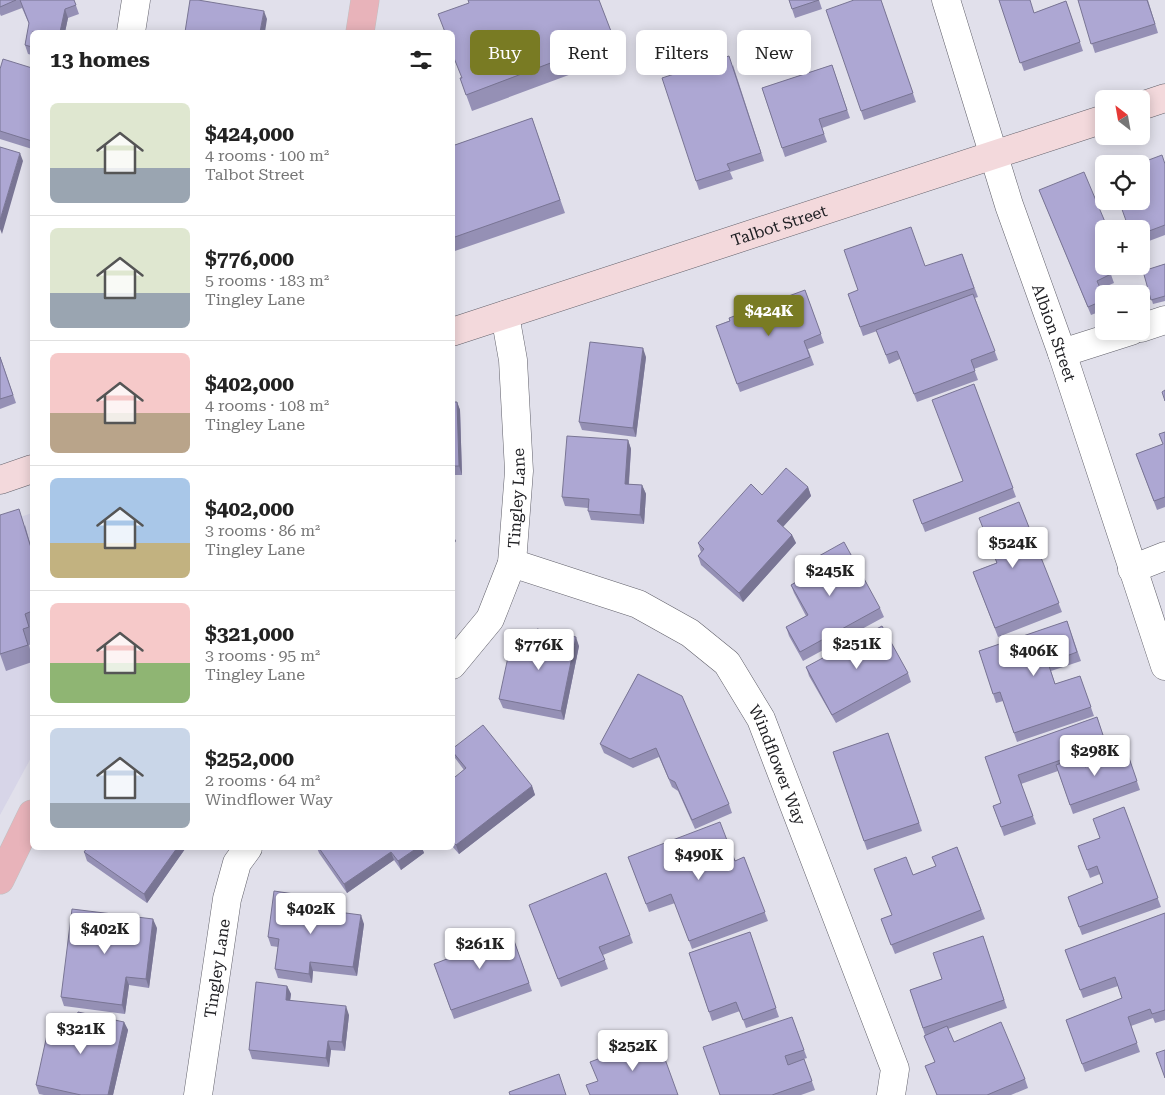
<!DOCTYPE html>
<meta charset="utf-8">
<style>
:root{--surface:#fff;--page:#f6f6f6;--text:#222;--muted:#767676;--line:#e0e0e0;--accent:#797b23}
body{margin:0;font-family:"Roboto Serif",serif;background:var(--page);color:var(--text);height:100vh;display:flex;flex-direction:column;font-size:19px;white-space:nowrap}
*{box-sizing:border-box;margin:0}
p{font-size:16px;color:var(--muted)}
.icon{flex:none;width:28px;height:28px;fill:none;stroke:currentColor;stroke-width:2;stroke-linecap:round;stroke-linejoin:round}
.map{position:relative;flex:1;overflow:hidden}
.side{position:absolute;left:30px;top:30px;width:425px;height:820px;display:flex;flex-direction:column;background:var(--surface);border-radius:8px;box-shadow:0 2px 12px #0003}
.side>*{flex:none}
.banner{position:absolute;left:470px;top:30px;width:475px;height:45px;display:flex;gap:10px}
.needle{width:32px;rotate:329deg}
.controls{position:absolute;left:1095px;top:90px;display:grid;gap:10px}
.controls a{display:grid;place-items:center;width:55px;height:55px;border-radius:8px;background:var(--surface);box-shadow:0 2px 12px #0003;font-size:25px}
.price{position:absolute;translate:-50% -42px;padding:0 11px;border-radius:5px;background:#fff;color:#222;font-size:16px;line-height:32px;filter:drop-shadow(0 1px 2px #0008)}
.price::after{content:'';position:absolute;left:50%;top:30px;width:15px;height:11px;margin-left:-8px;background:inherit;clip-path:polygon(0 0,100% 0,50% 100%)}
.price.current{background:var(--accent);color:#fff}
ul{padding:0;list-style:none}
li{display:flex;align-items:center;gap:15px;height:125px;padding:0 20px}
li+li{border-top:1px solid var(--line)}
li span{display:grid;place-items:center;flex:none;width:140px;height:100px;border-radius:8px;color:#555}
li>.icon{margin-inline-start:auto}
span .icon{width:60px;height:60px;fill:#fffc;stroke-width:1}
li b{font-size:21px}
h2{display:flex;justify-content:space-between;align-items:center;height:60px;padding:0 20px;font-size:21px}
.pill{padding:0 18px;border-radius:8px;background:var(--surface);box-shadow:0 2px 12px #0003;font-size:18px;line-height:45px}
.pill.current{background:var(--accent);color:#fff}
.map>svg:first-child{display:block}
</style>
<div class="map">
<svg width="1165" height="1095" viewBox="0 0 1165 1095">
<rect width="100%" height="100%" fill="#e1e0eb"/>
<path fill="#d7d5e8" d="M32,513v243l-32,59v-291z"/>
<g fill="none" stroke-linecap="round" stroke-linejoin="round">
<defs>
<g id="street">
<path id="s1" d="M946,0l63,205 53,148 103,313"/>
<path d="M131,32l5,-32"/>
<path d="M1141,328l24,-8"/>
<path d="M1062,353l69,-22"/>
<path id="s2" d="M512,563l126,41 52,29 37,30 34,56 134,350 -4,26"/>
<path d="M1132,569l33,-13"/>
<path id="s3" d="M452,665l38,-46 22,-56 7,-92 -6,-111 -8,-45"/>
<path id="s4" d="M198,1095l29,-196 10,-36 11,-15"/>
</g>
<g id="secondary">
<path d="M1141,106l24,-8"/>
<path id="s5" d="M452,332l652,-213"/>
<path d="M0,480l32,-11"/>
</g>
<path id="primary" d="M360,32l5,-32
M0,880l32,-66"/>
</defs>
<use href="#street" stroke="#61606a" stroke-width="29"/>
<use href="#secondary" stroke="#61606a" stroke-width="29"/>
<use href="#primary" stroke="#c1c1c2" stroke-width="29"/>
<use href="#street" stroke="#fff" stroke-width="28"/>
<use href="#secondary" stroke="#f3d9dc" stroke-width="28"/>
<use href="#primary" stroke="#e8b3ba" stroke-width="28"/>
</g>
<path fill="#9590b5" d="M0,0h74l5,14 -11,4 -3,14h-33v23l-4,-1 -3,-9 4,-21 -7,-16 -21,8 -1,-2z
M599,0l21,56 -148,55 -12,-33z
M789,0h30l3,9 -27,9z
M881,0l35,102 -52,18 -3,-9z
M999,0l35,13 32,-12 17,50 -59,20z
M1078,0h70l10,33 -63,20z
M733,65l31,96 -34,11 3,7 -34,11 -3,-9z
M832,65l18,53 -28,10 5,14 -42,15 -23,-69z
M32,68v81l-32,-10v-70z
M532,118l33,95 -113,39v-106z
M1165,164v71l-24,9v-15z
M1039,190l65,39v37h4l6,17 -14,6 4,8v13l-13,5z
M962,254l16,43 -3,1 23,62 -24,9 4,11 -61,22 -17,-43 -11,5 -12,-33 -14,5 -15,-42z
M1165,264v37l-12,3 -10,-33z
M805,290l19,53 -16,6 6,16 -74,27 -24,-66z
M0,356l16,47 -16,6z
M646,357l-10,80 -54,-7 -3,-8z
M974,384l42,113 -91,35 -12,-32 50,-19z
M452,402h5l3,8 2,65h-10z
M1165,432v75l-8,3 -21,-56 27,-10z
M628,440l3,9 -2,35 13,1 4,9 -2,30 -53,-4 -3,-9v-3l-23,-2 -3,-9z
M808,487l3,9 -28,31 9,8 4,8 -53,59 -42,-37 -3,-9 3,-4 -3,-9 64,-48z
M1019,502l43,110 -64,25 -25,-65 23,-9z
M25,525l7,25v79l-1,1 1,5v9l-3,1 3,12v5l-26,9 -6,-17z
M801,566l79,42 4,9 -81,44 -14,-25 -3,-9 20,-11 -12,-23 -3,-8 14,-9z
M1067,621l14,40 -30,10 4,13 25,-8 14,40 -77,26 -14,-41 -7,2 -17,-52z
M579,646l-15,74 -61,-12 -4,-9 35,-51z
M806,667l102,6 3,9 -75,41 -27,-47z
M638,674l91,130 3,9 -37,16 -17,-38 -6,-4 -13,-30 -26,11 -29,-15 -4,-9z
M1097,717l12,36 -26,9 2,5 42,-15 13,38 -67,24 -15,-43 -37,13 15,40 -32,12 -11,-30 8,-3 -16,-46z
M888,733l34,98 -55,19 -34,-98z
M452,749l80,37 3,9 -76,59 -7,-8v-73l3,4 9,-7 -9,-12 -3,-6z
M1124,807l37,100 -79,28 -14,-38 35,-14 -3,-9 -10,4 -12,-32 22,-8z
M957,847l28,72 -90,35 -14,-35 11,-4 21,-40 23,-9 -4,-9z
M87,848h98v1l-38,54 -60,-42 -3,-9z
M317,848h105l2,5 -23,17 -7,-10 -47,33 -28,-40z
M628,857l107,4 9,-4 24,64 -76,28 -17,-46 -26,9z
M301,895l4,9 -1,4 60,16 -7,52 -44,-5 -1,12 -34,-5 -3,-9 3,-22 -7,-1 -3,-9z
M529,905l101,30 3,8 -30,12 5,14 -47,18z
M1165,913v107l-10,3 -2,-5 -22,8 9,26 -55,20 -19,-52 56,-22 -4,-12 -35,12 -18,-48z
M157,928l-8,60 -20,-3 -4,29 -61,-8 -3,-9z
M750,932l29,85 -33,11 -6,-17 -28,10 -23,-68z
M512,935l20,56 -78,28 -20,-55 43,-17z
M983,936l24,72 -59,21 6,13 71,37 3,9 -17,7h-74l-12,-29 10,-4 -11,-26 1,-1 -15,-45 32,-11z
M287,986l4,8 -1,6 59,15 -4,36 -14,-1 -2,17 -77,-8 -3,-9z
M792,1017l15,41 -3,1 11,31 -14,5h-81z
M124,1022l4,8 -15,65h-69l-5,-1 -3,-9 38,-59z"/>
<path fill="#797594" d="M65,9l3,9 -3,14h-5z
M264,11l3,8 -2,13h-5z
M20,153l3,8 -21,73 -2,-5v-9z
M643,348l3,9 -10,80 -3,-9z
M457,402l3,8 2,65 -3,-9z
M628,440l3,9 -3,43 -3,-8z
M642,485l4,9 -2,30 -4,-9z
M808,487l3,9 -31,34 -3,-9z
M452,533l4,8 -4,6z
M792,535l4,8 -53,59 -4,-9z
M576,637l3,9 -15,74 -3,-9z
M532,786l3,9 -76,59 -3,-9z
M177,848h8v1l-38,54 -3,-9z
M417,848h5l2,5 -23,17 -3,-9z
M391,852l3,8 -47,33 -3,-9z
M301,895l4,9 -2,12 -3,-9z
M361,915l3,9 -7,52 -4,-9z
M153,919l4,9 -8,60 -3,-9z
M310,962l3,9 -1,12 -3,-9z
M126,977l3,8 -4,29 -3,-9z
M287,986l4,8 -2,15 -3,-9z
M346,1006l3,9 -4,36 -3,-9z
M124,1022l4,8 -15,65h-5z
M328,1041l3,9 -2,17 -3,-9z"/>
<path fill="#ada7d3" stroke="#797594" d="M0,0h16l-16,7z
M20,0h54l2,5 -11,4 -5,23h-28v15l-7,-2 4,-22z
M190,0h8l66,11 -4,21h-75z
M468,0h131l15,39 -148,56 -6,-17h2l-10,-25v-21h-7l-7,-18 31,-11z
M789,0h30l-27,9z
M854,0h27l32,93 -52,18 -35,-101z
M999,0h31l4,13 32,-12 14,41 -60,21z
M1078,0h69l8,24 -64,20z
M729,56l32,97 -34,11 3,6 -34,11 -34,-103z
M3,59l29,9v73l-32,-10v-62z
M832,65l15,45 -28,9 5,15 -42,14 -20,-60z
M532,118l28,82 -108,38v-92z
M0,147l20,6 -20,67z
M1162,155l3,9v61l-24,9v-5h-12l-10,-28h22v-37h-3z
M1084,172l24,57h-4v23l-2,1 2,3v10h4l3,8 -14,7 7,16v3l-16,7 -49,-117z
M911,227l14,39 37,-12 12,34 -114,39 -12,-33 10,-4 -14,-40z
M1165,264v32l-14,4 -8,-29z
M805,290l16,44 -17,7 6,16 -73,27 -21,-58 14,-5 -1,-3z
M973,294l22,57 -24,9 4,11 -61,23 -17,-43 -11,4 -10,-25z
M590,342l53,6 -10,80 -54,-6z
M0,357l13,38 -13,4z
M974,384l39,104 -91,36 -9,-24 50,-19 -31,-81z
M1165,390v11l-3,-9z
M452,402h5l2,64h-7z
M1165,432v65l-11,4 -18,-47 27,-10 -4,-10z
M567,436l61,4 -3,44 17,1 -2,30 -52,-4 1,-12 -27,-2z
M786,468l22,19 -31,34 15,14 -53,58 -41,-37 6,-7 -6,-6 53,-59 11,11z
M1019,502l40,101 -64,25 -22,-56 24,-9 -18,-45z
M19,509l13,42v60l-7,3 4,13 -6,2 5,16 -28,9v-139z
M844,542l36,66 -80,44 -14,-25 22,-12 -17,-30 16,-9 -6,-10z
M1067,621l10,31 -29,11 7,21 25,-8 11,31 -77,26 -14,-41 -7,2 -14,-43z
M882,626l26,47 -76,42 -26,-48z
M537,629l39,8 -15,74 -62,-12 12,-56 23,5z
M638,674l44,22 47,108 -37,16 -17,-38 -6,-3 -13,-31 -26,11 -30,-15z
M1097,717l9,27 -88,31 15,41 -32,11 -8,-21 8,-3 -16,-46z
M483,725l49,61 -76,59 -4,-4v-68l3,4 11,-9 -14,-17v-2z
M888,733l31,90 -55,18 -31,-89z
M1127,752l10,29 -67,24 -14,-40 25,-9 4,11z
M1124,807l34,91 -79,29 -11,-30 35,-14 -6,-17 -10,4 -9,-24 22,-8 -7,-19z
M720,822l15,39 9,-4 21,55 -76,29 -18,-47 -25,10 -18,-47z
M957,847l24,63 -90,35 -10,-26 11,-4 -18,-46 32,-12 7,18 23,-9 -4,-9z
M87,848h90l-33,46 -60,-42z
M319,848h98l-19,13 -7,-9 -47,32z
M606,873l24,62 -31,12 6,13 -47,19 -29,-74z
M274,891l27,4 -1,12 61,8 -8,52 -43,-5 -1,12 -34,-5 4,-30 -11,-2z
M72,909l81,10 -7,60 -20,-2 -4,28 -61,-8z
M1165,913v97l-13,4 -2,-5 -22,8 9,26 -55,21 -16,-44 56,-22 -7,-21 -35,13 -15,-40z
M471,931l6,16 35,-12 17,48 -78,27 -17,-46 18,-7 -6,-18z
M750,932l26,76 -33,12 -7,-18 -27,10 -20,-59z
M983,936l21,64 -81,28 -13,-38 32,-11 -9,-26z
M256,982l31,4 -1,14 60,6 -4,36 -14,-1 -2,17 -77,-8z
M78,1012l46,10 -16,73h-27l-45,-10 14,-64 24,5z
M792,1017l12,33 -19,6 3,9 16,-6 8,22 -40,14h-52l-17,-48z
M1001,1022l24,57 -38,16h-50l-12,-29 10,-4 -11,-26 23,-10 7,16z
M657,1037l21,58h-88l-4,-10 12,-4 -8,-19z
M1165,1050v28l-9,-25z
M559,1074l7,21h-56l-1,-3z"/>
<g text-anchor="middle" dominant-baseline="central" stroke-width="4" stroke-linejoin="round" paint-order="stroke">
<g font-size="16" fill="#202024" stroke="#e1e0eb">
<text stroke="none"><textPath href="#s5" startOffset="344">Talbot Street</textPath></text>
<text stroke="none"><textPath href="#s1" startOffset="350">Albion Street</textPath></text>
<text stroke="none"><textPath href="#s3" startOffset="185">Tingley Lane</textPath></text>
<text stroke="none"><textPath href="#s2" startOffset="354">Windflower Way</textPath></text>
<text stroke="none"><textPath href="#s4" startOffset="128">Tingley Lane</textPath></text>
</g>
</g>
</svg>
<div class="controls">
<a><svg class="needle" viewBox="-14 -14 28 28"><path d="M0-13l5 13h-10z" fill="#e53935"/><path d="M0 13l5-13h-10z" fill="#767676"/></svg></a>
<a><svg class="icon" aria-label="locate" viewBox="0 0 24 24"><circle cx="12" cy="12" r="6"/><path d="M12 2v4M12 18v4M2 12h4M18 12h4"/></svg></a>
<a>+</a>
<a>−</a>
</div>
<b class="price current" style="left:769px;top:337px">$424K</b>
<b class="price" style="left:1013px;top:569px">$524K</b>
<b class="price" style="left:830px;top:597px">$245K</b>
<b class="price" style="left:857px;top:670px">$251K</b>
<b class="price" style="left:539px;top:671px">$776K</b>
<b class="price" style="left:1034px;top:677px">$406K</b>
<b class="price" style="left:1095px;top:777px">$298K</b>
<b class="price" style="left:699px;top:881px">$490K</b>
<b class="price" style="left:311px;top:935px">$402K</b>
<b class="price" style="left:105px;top:955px">$402K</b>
<b class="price" style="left:480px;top:970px">$261K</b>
<b class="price" style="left:81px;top:1055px">$321K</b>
<b class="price" style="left:633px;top:1072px">$252K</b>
<div class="banner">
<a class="pill current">Buy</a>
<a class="pill">Rent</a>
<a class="pill">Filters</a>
<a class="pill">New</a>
</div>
<section class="side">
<h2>13 homes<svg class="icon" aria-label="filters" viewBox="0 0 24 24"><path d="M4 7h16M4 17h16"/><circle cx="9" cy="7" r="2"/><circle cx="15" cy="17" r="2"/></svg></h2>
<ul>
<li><span style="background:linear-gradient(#dfe7d0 65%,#9aa5b1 0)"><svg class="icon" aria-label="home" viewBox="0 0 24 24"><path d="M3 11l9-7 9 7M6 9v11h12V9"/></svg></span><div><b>$424,000</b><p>4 rooms · 100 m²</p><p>Talbot Street</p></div></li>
<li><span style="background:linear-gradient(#dfe7d0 65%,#9aa5b1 0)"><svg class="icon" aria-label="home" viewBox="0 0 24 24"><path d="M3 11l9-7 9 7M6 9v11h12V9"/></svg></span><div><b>$776,000</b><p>5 rooms · 183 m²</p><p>Tingley Lane</p></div></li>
<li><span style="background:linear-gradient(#f6c9c9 60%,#b9a48a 0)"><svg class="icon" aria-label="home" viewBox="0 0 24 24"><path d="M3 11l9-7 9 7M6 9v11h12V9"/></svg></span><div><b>$402,000</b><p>4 rooms · 108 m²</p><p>Tingley Lane</p></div></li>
<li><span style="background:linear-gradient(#a9c7e8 65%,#c2b280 0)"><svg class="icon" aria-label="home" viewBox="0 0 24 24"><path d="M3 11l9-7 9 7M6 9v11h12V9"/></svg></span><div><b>$402,000</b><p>3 rooms · 86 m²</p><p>Tingley Lane</p></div></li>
<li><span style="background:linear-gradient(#f6c9c9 60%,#8fb573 0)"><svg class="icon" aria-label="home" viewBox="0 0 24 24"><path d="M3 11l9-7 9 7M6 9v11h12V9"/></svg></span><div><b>$321,000</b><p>3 rooms · 95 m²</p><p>Tingley Lane</p></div></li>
<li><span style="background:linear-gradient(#c9d6e8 75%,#9aa5b1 0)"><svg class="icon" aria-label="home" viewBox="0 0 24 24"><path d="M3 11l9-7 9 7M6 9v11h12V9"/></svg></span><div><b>$252,000</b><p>2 rooms · 64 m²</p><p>Windflower Way</p></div></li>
</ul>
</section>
</div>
